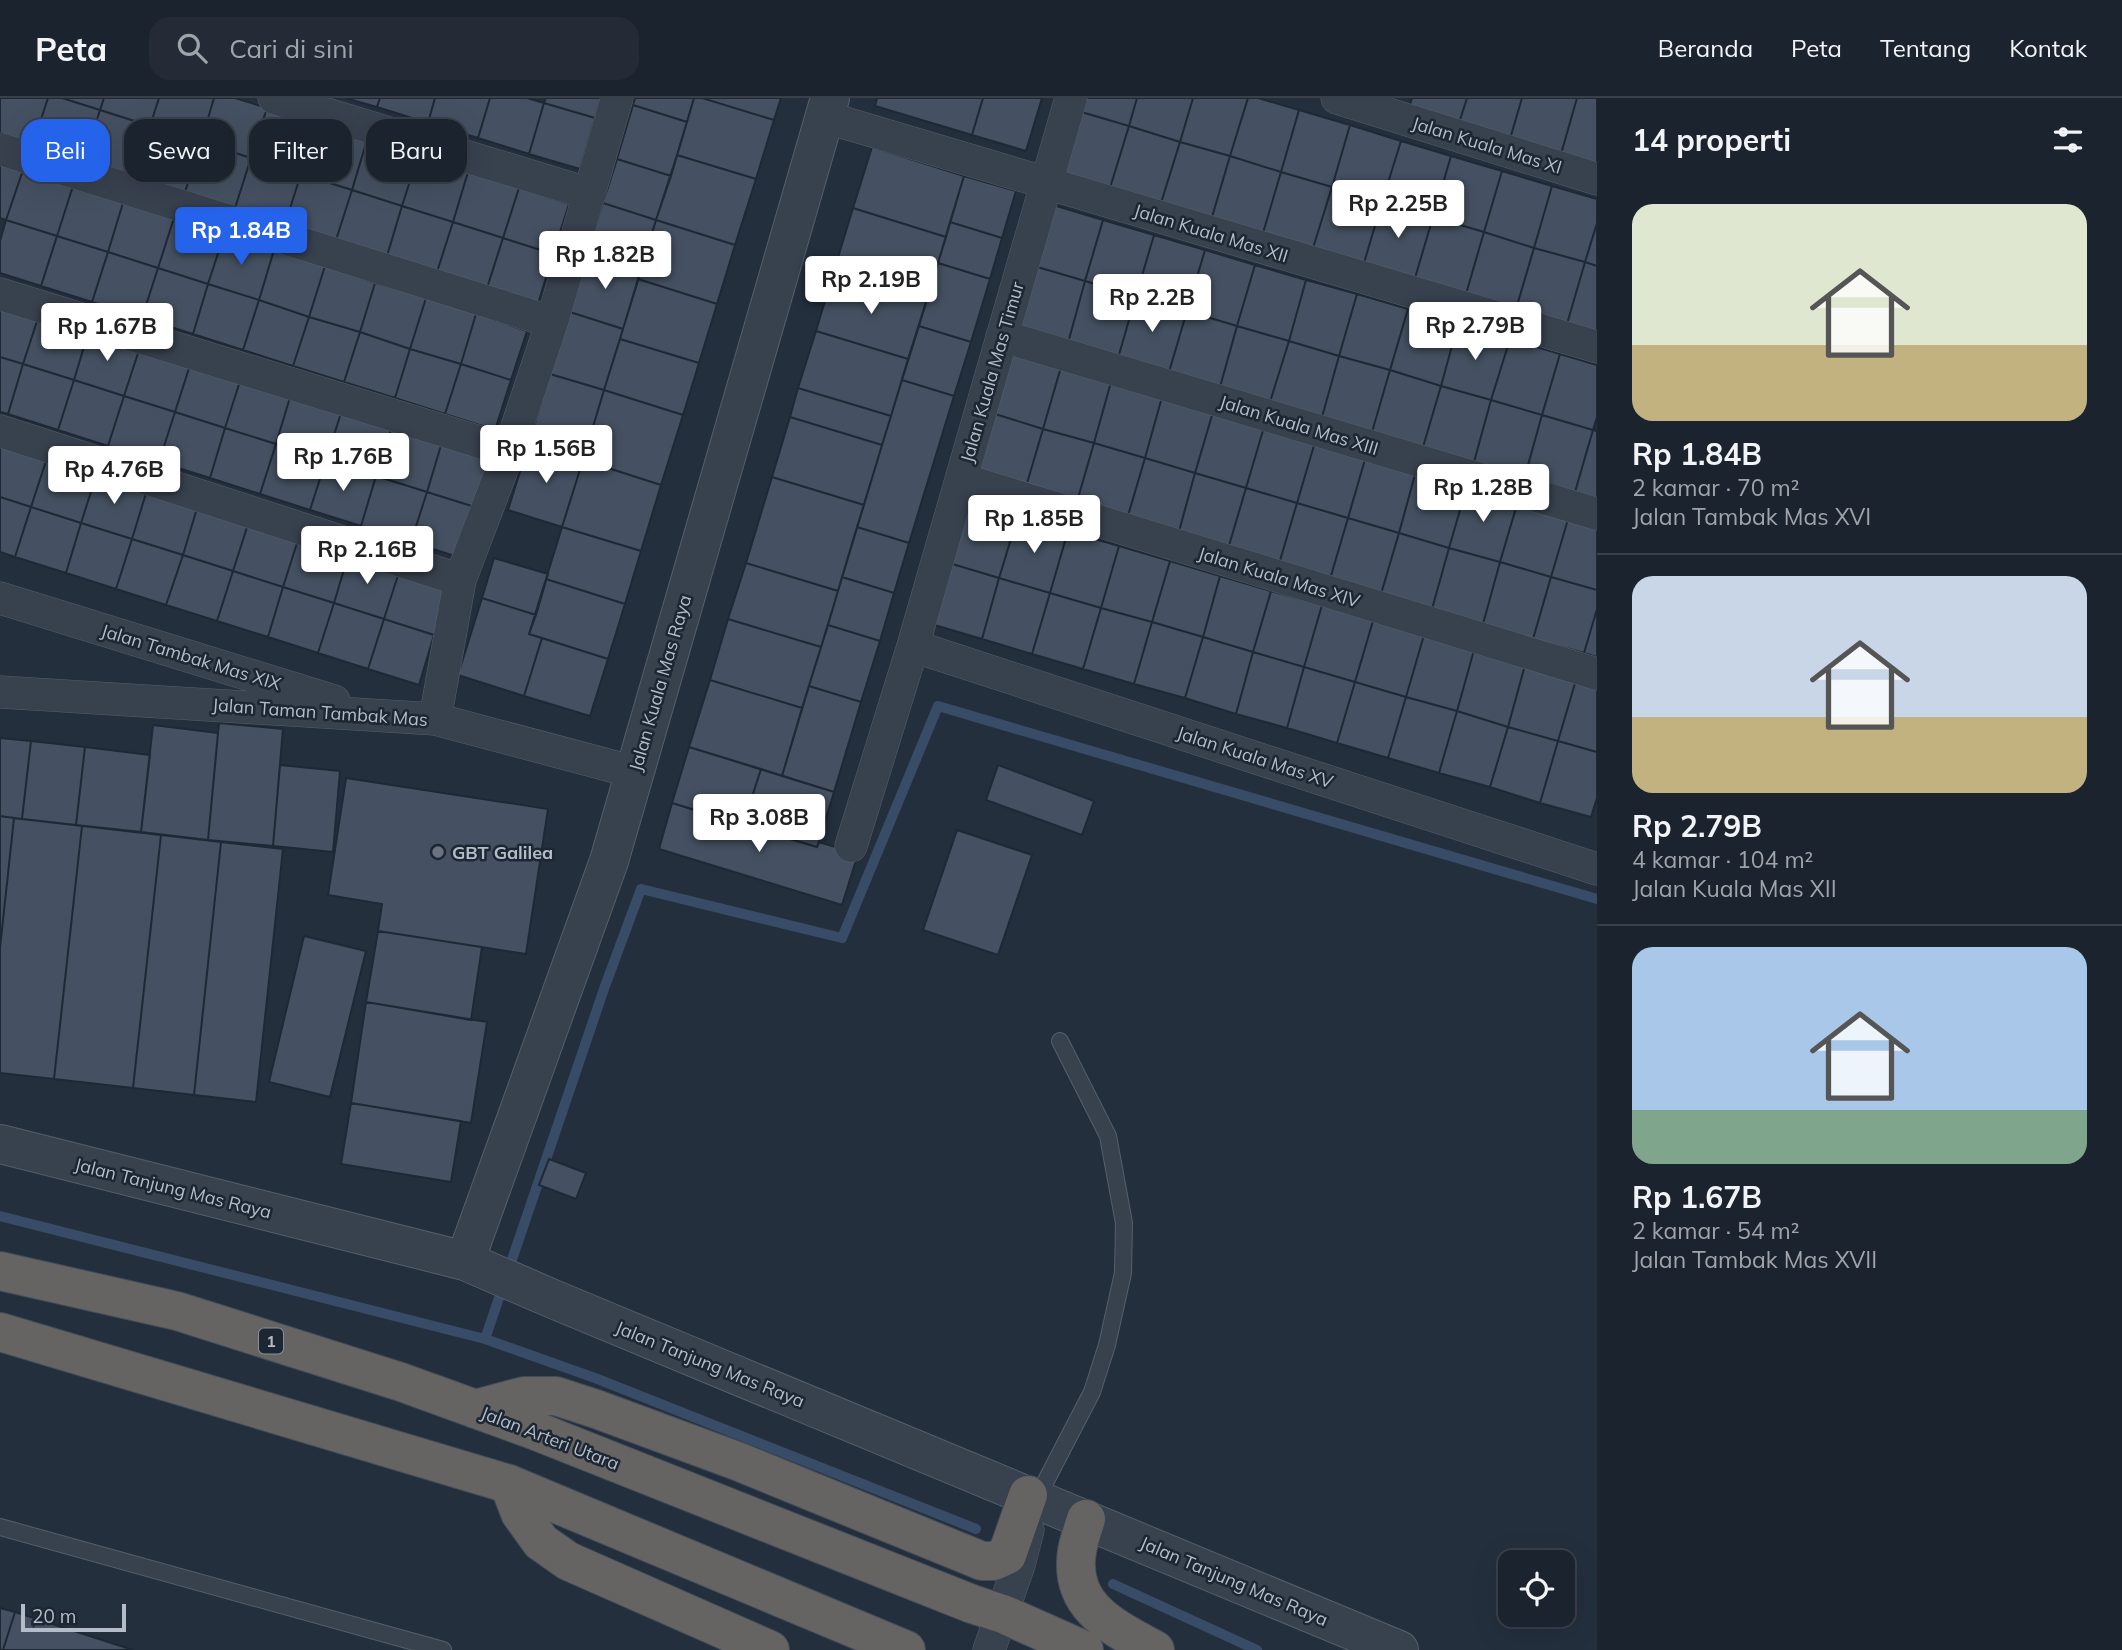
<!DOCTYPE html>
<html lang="id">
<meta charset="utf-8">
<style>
:root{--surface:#1b232e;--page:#242b36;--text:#f1f3f6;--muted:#a0a4aa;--line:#39404a;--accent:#2563eb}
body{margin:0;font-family:Mulish,sans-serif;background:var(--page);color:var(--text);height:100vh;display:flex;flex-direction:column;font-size:26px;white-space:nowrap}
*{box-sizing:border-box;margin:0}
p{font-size:23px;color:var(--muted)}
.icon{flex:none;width:38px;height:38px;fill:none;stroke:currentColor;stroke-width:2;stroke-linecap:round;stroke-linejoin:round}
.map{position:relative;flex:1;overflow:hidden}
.details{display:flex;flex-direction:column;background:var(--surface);width:525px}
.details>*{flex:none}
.banner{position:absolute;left:21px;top:21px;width:665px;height:63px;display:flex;gap:14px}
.controls{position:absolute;left:1498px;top:1452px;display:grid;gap:14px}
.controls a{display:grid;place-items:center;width:77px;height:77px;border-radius:14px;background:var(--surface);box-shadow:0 7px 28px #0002,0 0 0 2px var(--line);font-size:35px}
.scale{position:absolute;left:21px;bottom:18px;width:105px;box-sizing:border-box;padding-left:7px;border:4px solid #b4bcc9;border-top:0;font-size:19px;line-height:24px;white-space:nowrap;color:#b4bcc9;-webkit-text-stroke:5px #1d2633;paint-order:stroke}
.price{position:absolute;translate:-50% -60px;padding:0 16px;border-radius:7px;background:#fff;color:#222;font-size:23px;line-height:46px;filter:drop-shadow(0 2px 4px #0008)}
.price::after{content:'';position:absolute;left:50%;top:42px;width:21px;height:16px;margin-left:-10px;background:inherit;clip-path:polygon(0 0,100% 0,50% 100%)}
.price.on{background:var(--accent);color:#fff}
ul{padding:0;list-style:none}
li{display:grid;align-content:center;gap:14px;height:371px;padding:0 35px}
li+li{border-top:2px solid var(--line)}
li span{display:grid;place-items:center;height:217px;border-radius:21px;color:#555}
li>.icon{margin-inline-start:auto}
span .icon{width:126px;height:126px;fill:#fffc;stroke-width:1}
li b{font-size:30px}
h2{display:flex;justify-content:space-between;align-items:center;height:84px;padding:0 35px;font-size:30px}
.tag{padding:0 24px;border-radius:21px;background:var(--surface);box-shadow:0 7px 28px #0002,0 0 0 2px var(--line);font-size:24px;line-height:63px}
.tag.on{background:var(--accent);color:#fff}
header{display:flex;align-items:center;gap:42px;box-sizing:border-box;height:98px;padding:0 35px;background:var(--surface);border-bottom:2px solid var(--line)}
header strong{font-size:33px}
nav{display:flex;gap:38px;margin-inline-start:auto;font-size:24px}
.search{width:490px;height:63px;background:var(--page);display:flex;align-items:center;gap:18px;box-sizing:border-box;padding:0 24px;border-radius:21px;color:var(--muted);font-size:26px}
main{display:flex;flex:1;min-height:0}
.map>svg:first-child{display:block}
</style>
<header>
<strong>Peta</strong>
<div class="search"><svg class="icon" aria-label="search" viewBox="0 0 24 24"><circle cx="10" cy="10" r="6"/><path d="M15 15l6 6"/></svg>Cari di sini</div>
<nav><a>Beranda</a><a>Peta</a><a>Tentang</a><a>Kontak</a></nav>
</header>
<main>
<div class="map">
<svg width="1597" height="1552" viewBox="0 0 1597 1552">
<rect width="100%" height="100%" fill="#242f3e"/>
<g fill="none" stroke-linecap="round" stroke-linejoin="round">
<path stroke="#394c67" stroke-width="10" d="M0,1118l485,123
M976,1431l-381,-151 -110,-39 120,-353 36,-97 201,49 96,-232 659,193
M1113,1486l144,66"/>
</g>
<path fill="#455162" stroke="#1f2835" stroke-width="2" d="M0,0h48l-15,46 -33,-11z
M48,0h14l38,12 -16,50 -51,-16z
M62,0h42l-4,12z
M104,0h55l-9,28 -50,-16z
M159,0h55l-13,44 -51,-16z
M214,0h21l32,10 -16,50 -50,-16z
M345,0h35l-3,9z
M380,0h55l-7,25 -51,-16z
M435,0h55l-12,40 -50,-15z
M490,0h37l17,5 -15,51 -51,-16z
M546,0h55l-6,20 -51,-15z
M635,0h59l-7,24 -54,-17z
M694,0h8l72,22 -18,59 -79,-24z
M702,0h79l-7,22z
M877,0h106l-11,37 -97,-29z
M983,0h59l-16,53 -54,-16z
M1082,0h55l-8,28 -51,-15z
M1137,0h56l-13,44 -51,-16z
M1193,0h55l-18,58 -50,-14z
M1248,0h10l41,12 -18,62 -51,-16z
M1412,0h55l-8,25 -50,-15z
M1467,0h55l-12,41 -51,-16z
M1522,0h55l-16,56 -51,-15z
M1577,0h20v67l-36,-11z
M544,5l51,15 -15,51 -51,-15z
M633,7l54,17 -16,54 -54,-17z
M267,10l50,16 -16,50 -50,-16z
M100,12l50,16 -16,50 -50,-16z
M1299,12l51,15 -18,62 -51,-15z
M1078,13l51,15 -19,62 -50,-16z
M317,26l50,16 -15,50 -51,-16z
M1350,27l51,16 -19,61 -50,-15z
M150,28l51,16 -16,50 -51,-16z
M1129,28l51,16 -19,61 -51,-15z
M367,42l51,16 -16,50 -50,-16z
M1401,43l50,15 -18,61 -51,-15z
M201,44l50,16 -16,50 -50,-16z
M1180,44l50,14 -18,61 -51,-14z
M872,49l92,29 -18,61 -93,-29z
M677,57l79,24 -21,66 -79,-25z
M418,58l50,16 -15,50 -51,-16z
M1230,58l51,16 -18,61 -51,-16z
M1451,58l51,15 -18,61 -51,-15z
M251,60l50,16 -16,50 -50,-16z
M617,61l54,17 -15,44 -53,-17z
M0,65l23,7 -17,50 -6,-2z
M23,72l50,16 -16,50 -51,-16z
M1502,73l50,15 -18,62 -50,-16z
M468,74l51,16 -16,50 -50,-16z
M1281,74l51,15 -19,61 -50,-15z
M301,76l51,16 -16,50 -51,-16z
M964,78l52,15 -14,47 -52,-16z
M73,88l50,17 -15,49 -51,-16z
M1552,88l45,13v24l-12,39 -51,-14z
M1332,89l50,15 -18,61 -51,-15z
M519,90l50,16 -16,50 -50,-16z
M352,92l50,16 -15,50 -51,-16z
M1382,104l51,15 -18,61 -51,-15z
M123,105l51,15 -16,50 -50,-16z
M603,105l53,17 -15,51 -54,-17z
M1053,107l50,15 -18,61 -51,-15z
M402,108l51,16 -16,50 -50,-16z
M853,110l93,29 -20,65 -93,-28z
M1433,119l51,15 -18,62 -51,-16z
M174,120l50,17 -16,49 -50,-16z
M6,122l51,16 -16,50 -41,-13v-32z
M656,122l79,25 -18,59 -79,-25z
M1103,122l51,15 -18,61 -51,-15z
M453,124l50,16 -16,50 -50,-16z
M950,124l52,16 -12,41 -52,-16z
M1597,125v43l-12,-4z
M1484,134l50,16 -18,61 -50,-15z
M224,137l50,15 -15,50 -51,-16z
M1154,137l51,15 -18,61 -51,-15z
M57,138l51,16 -16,50 -51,-16z
M503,140l50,16 -15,50 -51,-16z
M1534,150l51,14 -18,62 -51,-15z
M274,152l51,16 -16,51 -50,-17z
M1205,152l50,15 -18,61 -50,-15z
M108,154l50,16 -16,50 -50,-16z
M587,156l54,17 -18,58 -53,-17z
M1585,164l12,4v67l-30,-9z
M938,165l52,16 -19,63 -52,-16z
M1255,167l51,15 -17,61 -52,-15z
M325,168l50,17 -15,49 -51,-15z
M1034,168l51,15 -17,62 -51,-15z
M158,170l50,16 -15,50 -51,-16z
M833,176l93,28 -18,57 -92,-28z
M638,181l79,25 -18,59 -79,-24z
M1306,182l51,14 -18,62 -50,-15z
M1085,183l51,15 -18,62 -50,-15z
M375,185l51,15 -16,51 -50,-17z
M208,186l51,16 -16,50 -50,-16z
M1357,196l51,15 -18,61 -51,-14z
M1136,198l51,15 -18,61 -51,-14z
M426,200l50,16 -15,50 -51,-15z
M259,202l50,17 -16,49 -50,-16z
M0,204l39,13 -16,49 -23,-7z
M1408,211l50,15 -17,62 -51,-16z
M1187,213l50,15 -17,61 -51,-15z
M570,214l53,17 -19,61 -54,-16z
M476,216l51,17 -16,49 -50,-16z
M39,217l50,15 -15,50 -51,-16z
M309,219l51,15 -16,50 -51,-16z
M1458,226l52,15 -19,61 -50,-14z
M919,228l52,16 -17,54 -52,-16z
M1237,228l52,15 -19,61 -50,-15z
M89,232l51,17 -16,49 -50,-16z
M816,233l92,28 -17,57 -93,-28z
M360,234l50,17 -15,49 -51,-16z
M620,241l79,24 -16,52 -79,-25z
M1510,241l50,15 -18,61 -51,-15z
M1289,243l50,15 -17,61 -52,-15z
M140,249l51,15 -16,50 -51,-16z
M410,251l51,15 -16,50 -50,-16z
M1010,255l51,14 -18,62 -51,-16z
M1560,256l37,11v52l-4,13 -51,-15z
M1339,258l51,14 -18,62 -50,-15z
M0,259l23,7 -15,50 -8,-2z
M191,264l50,16 -16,50 -50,-16z
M23,266l51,16 -16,50 -50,-16z
M461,266l50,16 -16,50 -50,-16z
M1061,269l50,15 -17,61 -51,-14z
M1390,272l51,16 -18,61 -51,-15z
M550,276l54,16 -21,70 -54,-17z
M241,280l50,16 -15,50 -51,-16z
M74,282l50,16 -16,50 -50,-16z
M902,282l52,16 -45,147 -52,-16z
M1111,284l51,15 -17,61 -51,-15z
M1441,288l50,14 -17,62 -51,-15z
M798,290l93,28 -9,29 -92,-28z
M604,292l79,25 -22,70 -78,-25z
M291,296l51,16 -16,50 -50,-16z
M124,298l51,16 -16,50 -51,-16z
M1162,299l51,15 -18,61 -50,-15z
M1491,302l51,15 -17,61 -51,-14z
M342,312l50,16 -16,50 -50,-16z
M175,314l50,16 -15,50 -51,-16z
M1213,314l51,15 -18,61 -51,-15z
M992,315l51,16 -18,61 -51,-15z
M1542,317l51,15 -18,62 -50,-16z
M790,319l92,28 -18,60 -92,-28z
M392,328l50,16 -15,50 -51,-16z
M1264,329l51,15 -18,61 -51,-15z
M225,330l51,16 -16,50 -50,-16z
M1043,331l51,14 -18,62 -51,-15z
M1593,332l4,1v67l-22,-6z
M0,344l47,16 -16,49 -31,-10z
M442,344l51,16 -15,50 -51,-16z
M1315,344l51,14 -18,62 -51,-15z
M529,345l54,17 -21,67 -54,-17z
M1094,345l51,15 -18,61 -51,-14z
M276,346l50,16 -16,50 -50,-16z
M1366,358l50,15 -17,62 -51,-15z
M47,360l50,15 -16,50 -50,-16z
M1145,360l50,15 -17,62 -51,-16z
M326,362l50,16 -15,50 -51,-16z
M583,362l78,25 -20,66 -79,-24z
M1416,373l51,15 -18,62 -50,-15z
M97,375l50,17 -15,49 -51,-16z
M1195,375l51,15 -18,61 -50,-14z
M376,378l51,16 -16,50 -50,-16z
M772,379l92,28 -26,86 -92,-28z
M1467,388l51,15 -18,61 -51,-14z
M1246,390l51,15 -18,61 -51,-15z
M147,392l51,15 -15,50 -51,-16z
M427,394l51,16 -17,50 -50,-16z
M0,399l31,10 -16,50 -15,-5z
M1518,403l51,15 -18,61 -51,-15z
M967,404l51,14 -19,62 -50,-15z
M1297,405l51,15 -18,61 -51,-15z
M198,407l51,16 -16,50 -50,-16z
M31,409l50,16 -15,50 -51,-16z
M1018,418l50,15 -18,62 -51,-15z
M1569,418l28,8v66l-46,-13z
M1348,420l51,15 -18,61 -51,-15z
M249,423l50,16 -16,50 -50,-16z
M81,425l51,16 -16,50 -50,-16z
M562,429l79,24 -16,53 -79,-25z
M857,429l52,16 -15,50 -52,-16z
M1068,433l51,15 -18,62 -51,-15z
M1399,435l50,15 -17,61 -51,-15z
M299,439l50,16 -15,50 -51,-16z
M132,441l51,16 -17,50 -50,-16z
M1119,448l51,15 -18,61 -51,-14z
M1449,450l51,14 -17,62 -51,-15z
M349,455l51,16 -16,50 -50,-16z
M183,457l50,16 -16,50 -51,-16z
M494,460l54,16 -12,41 -54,-17z
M1170,463l50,15 -17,61 -51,-15z
M1500,464l51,15 -18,62 -50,-15z
M746,465l92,28 -17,56 -93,-28z
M949,465l50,15 -17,61 -51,-15z
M400,471l50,17 -16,49 -50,-16z
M233,473l50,16 -15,50 -51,-16z
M1220,478l51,15 -18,61 -50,-15z
M842,479l52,16 -14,48 -52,-16z
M1551,479l46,13v19l-13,44 -51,-14z
M999,480l51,15 -18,61 -50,-15z
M546,481l79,25 -17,55 -79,-25z
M283,489l51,16 -16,50 -50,-16z
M1271,493l51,14 -18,62 -51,-15z
M1050,495l51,15 -18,61 -51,-15z
M482,500l54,17 -7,19 13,4 -18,58 -66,-21z
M334,505l50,16 -16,50 -50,-16z
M1322,507l51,16 -18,61 -51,-15z
M1101,510l51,14 -18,62 -51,-15z
M1597,511v48l-13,-4z
M384,521l50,16 -15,50 -51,-16z
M728,521l93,28 -19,61 -92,-28z
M1373,523l51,14 -18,62 -51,-15z
M1152,524l51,15 -18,61 -51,-14z
M828,527l52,16 -19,61 -52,-16z
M1424,537l50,15 -17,61 -51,-14z
M1203,539l50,15 -17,62 -51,-16z
M542,540l66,21 -18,57 -66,-20z
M1474,552l51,15 -17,62 -51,-16z
M1253,554l51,15 -17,61 -51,-14z
M1525,567l51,15 -18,61 -50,-14z
M1304,569l51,15 -18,61 -50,-15z
M710,582l92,28 -20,68 -93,-29z
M1576,582l21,6v66l-39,-11z
M1355,584l51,15 -18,61 -51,-15z
M809,588l52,16 -27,90 -52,-16z
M1406,599l51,14 -18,62 -51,-15z
M1457,613l51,16 -18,60 -51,-14z
M219,625l64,6 -10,117 -65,-6z
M153,627l65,8 -10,107 -67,-8z
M1508,629l50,14 -18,62 -50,-16z
M0,640l31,3 -9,78 -22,-3z
M31,643l54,6 -9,78 -54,-6z
M1558,643l39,11v46l-6,19 -51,-14z
M85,649l65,8 -9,77 -65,-7z
M689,649l72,22 -18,56 -71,-22z
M280,667l60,6 -7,81 -60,-6z
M998,667l96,36 -12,34 -96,-35z
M761,671l73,23 -17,55 -74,-22z
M346,680l202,31 -22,145 -148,-23 4,-27 -54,-9z
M672,705l145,44 2,-5 39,12 -16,51 -183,-56z
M0,718l14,2 -14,130z
M14,720l68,8 -28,253 -54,-6v-125z
M82,728l79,9 -28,253 -79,-9z
M957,732l75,25 -34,100 -75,-25z
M161,737l60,7 -27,253 -61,-7z
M221,744l62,7 -27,253 -62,-7z
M378,833l104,16 -11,73 -105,-18z
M304,838l62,15 -36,146 -61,-15z
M366,904l121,20 -16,101 -120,-20z
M351,1005l110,18 -10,61 -110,-18z
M549,1061l37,14 -10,26 -37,-14z
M0,1510l15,4 -12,38h-3z
M15,1514l118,38h-130z"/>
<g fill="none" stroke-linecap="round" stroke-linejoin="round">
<defs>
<path id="service" d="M1037,1400l55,-106 15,-47 16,-72 1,-50 -16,-87 -48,-95
M0,1429l443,123"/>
<path id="minor" d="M274,0l316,96
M1337,0l260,81
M825,19l772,230
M0,51l552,173
M0,196l509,157
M1002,238l595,178
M0,333l460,149
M961,381l636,195
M0,500l334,103
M913,548l684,223
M0,594l435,27 199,53
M435,621l25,-139 49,-129 43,-129 65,-224
M851,748l62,-200 158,-548
M989,1552l30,-85 9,-35"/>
<path id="tertiary" d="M0,1046l465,117 88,38 846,351
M465,1163l144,-400 221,-763"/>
<path id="trunk" d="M0,1173l177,40 224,71 135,49 436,173 31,10 81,36
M0,1234l509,152 397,166
M475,1311l49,-13h32l40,13 141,52 245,100h12l13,-6 21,-60
M509,1386l11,29 21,29 27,19 202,89
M1086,1421c-3,10 -7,21 -9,32 -9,56 36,76 78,99"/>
</defs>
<use href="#service" stroke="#565f6c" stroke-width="18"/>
<use href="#minor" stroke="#565f6c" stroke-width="33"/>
<use href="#tertiary" stroke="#565f6c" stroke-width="40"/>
<use href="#trunk" stroke="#434c59" stroke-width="40"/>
<use href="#service" stroke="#38414e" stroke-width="16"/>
<use href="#minor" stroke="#38414e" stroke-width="32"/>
<use href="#tertiary" stroke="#38414e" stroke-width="38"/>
<use href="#trunk" stroke="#656462" stroke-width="38"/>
</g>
<circle fill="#6b7280" stroke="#1d2633" stroke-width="2.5" cx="438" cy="754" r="7"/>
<g text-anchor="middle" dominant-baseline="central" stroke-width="5" stroke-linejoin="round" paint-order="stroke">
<rect fill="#1d2633" stroke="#878f9c" stroke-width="2" x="259" y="1230.5" width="24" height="25" rx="5"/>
<g font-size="16" font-weight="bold" fill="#b4bcc9">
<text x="271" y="1243">1</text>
</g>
<g font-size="18" fill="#b4bcc9" stroke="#1d2633">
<text transform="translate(1487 47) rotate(17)">Jalan Kuala Mas XI</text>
<text transform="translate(1211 135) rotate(17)">Jalan Kuala Mas XII</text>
<text transform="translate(992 274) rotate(-74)">Jalan Kuala Mas Timur</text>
<text transform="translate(1299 327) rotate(17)">Jalan Kuala Mas XIII</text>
<text transform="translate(1279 479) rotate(17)">Jalan Kuala Mas XIV</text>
<text transform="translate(191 559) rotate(17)">Jalan Tambak Mas XIX</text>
<text transform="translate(660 585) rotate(-74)">Jalan Kuala Mas Raya</text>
<text transform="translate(320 614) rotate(4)">Jalan Taman Tambak Mas</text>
<text transform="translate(1255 659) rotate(18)">Jalan Kuala Mas XV</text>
<text transform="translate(173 1090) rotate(14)">Jalan Tanjung Mas Raya</text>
<text transform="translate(710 1266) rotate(22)">Jalan Tanjung Mas Raya</text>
<text transform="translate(550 1340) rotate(21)">Jalan Arteri Utara</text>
<text transform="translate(1234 1483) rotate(23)">Jalan Tanjung Mas Raya</text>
</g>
<g font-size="18" font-weight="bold" fill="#b4bcc9" stroke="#1d2633" text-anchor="start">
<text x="452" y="754">GBT Galilea</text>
</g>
</g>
</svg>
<div class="controls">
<a><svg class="icon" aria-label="locate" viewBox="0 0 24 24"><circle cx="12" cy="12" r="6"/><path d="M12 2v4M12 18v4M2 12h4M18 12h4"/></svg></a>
</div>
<div class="scale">20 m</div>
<b class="price" style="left:1398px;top:142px">Rp 2.25B</b>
<b class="price on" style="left:241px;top:169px">Rp 1.84B</b>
<b class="price" style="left:605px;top:193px">Rp 1.82B</b>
<b class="price" style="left:871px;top:218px">Rp 2.19B</b>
<b class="price" style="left:1152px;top:236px">Rp 2.2B</b>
<b class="price" style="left:1475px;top:264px">Rp 2.79B</b>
<b class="price" style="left:107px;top:265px">Rp 1.67B</b>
<b class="price" style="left:546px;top:387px">Rp 1.56B</b>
<b class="price" style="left:343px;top:395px">Rp 1.76B</b>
<b class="price" style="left:114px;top:408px">Rp 4.76B</b>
<b class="price" style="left:1483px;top:426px">Rp 1.28B</b>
<b class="price" style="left:1034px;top:457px">Rp 1.85B</b>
<b class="price" style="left:367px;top:488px">Rp 2.16B</b>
<b class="price" style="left:759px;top:756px">Rp 3.08B</b>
<div class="banner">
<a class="tag on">Beli</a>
<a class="tag">Sewa</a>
<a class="tag">Filter</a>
<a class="tag">Baru</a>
</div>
</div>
<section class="details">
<h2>14 properti<svg class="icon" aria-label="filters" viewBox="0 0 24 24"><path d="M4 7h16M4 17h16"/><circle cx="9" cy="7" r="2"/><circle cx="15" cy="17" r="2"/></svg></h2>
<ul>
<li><span style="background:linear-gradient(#dfe7d0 65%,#c2b280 0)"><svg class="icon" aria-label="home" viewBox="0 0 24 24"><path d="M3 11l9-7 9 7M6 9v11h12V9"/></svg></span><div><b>Rp 1.84B</b><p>2 kamar · 70 m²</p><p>Jalan Tambak Mas XVI</p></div></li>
<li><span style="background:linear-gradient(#c9d6e8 65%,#c2b280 0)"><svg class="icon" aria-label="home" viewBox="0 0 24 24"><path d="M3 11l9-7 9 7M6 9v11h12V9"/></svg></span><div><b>Rp 2.79B</b><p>4 kamar · 104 m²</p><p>Jalan Kuala Mas XII</p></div></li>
<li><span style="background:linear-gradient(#a9c7e8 75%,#7fa58c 0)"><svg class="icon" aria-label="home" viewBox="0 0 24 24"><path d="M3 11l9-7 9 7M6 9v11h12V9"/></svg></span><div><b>Rp 1.67B</b><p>2 kamar · 54 m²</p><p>Jalan Tambak Mas XVII</p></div></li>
</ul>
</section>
</main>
